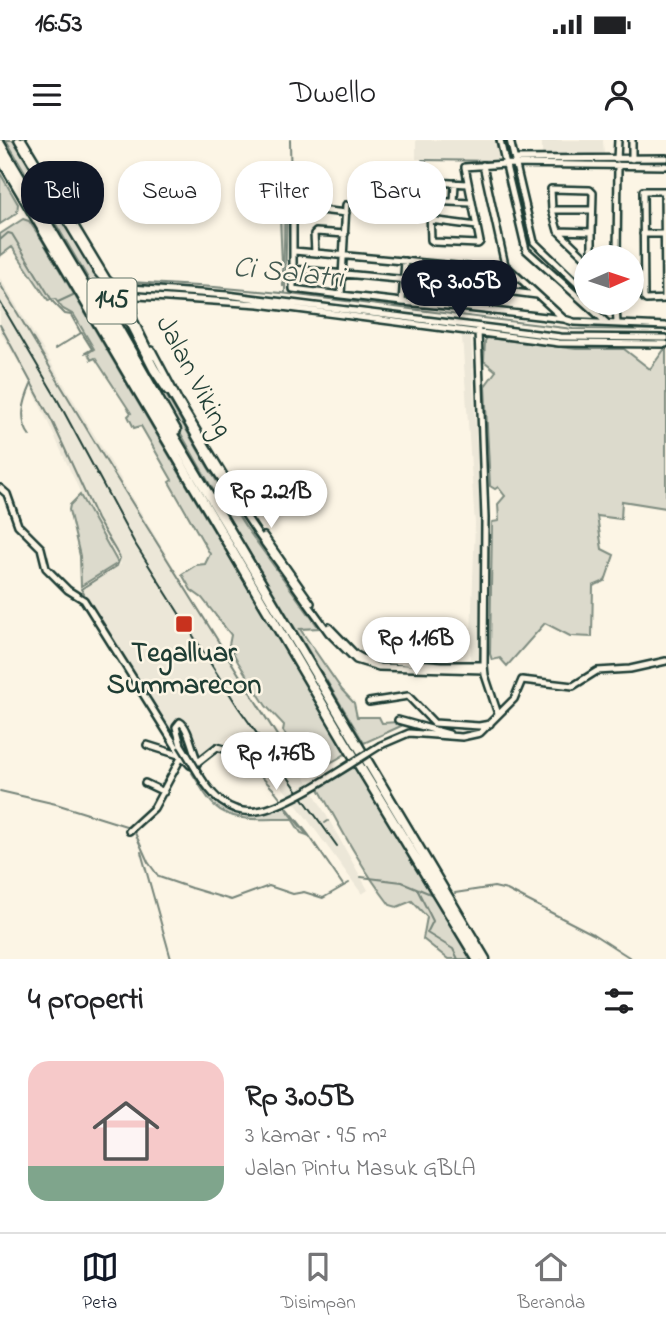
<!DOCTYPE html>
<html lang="id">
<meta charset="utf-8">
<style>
:root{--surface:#fff;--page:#f6f6f6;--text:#202124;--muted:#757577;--line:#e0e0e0;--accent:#111827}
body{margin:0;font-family:"Indie Flower",sans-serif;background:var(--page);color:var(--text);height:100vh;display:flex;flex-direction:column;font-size:26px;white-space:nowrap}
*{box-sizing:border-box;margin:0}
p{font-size:23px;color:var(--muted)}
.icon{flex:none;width:38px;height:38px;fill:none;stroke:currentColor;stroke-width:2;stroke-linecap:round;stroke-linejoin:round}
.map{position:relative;height:819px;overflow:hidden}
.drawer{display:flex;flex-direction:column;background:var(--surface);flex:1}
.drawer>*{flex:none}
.top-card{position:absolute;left:21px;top:21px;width:625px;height:63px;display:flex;gap:14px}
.needle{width:46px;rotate:87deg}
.controls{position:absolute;left:574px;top:105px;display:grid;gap:14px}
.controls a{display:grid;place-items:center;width:70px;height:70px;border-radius:50%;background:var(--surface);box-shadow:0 4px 10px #0003;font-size:35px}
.price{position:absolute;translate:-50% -60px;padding:0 16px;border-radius:24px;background:#fff;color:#222;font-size:23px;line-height:46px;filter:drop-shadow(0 2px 4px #0008)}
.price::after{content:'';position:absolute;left:50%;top:42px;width:21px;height:16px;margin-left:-10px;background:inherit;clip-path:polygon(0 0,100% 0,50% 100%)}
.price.current{background:var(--accent);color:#fff}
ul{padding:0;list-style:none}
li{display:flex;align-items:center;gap:21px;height:175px;padding:0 28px}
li+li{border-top:2px solid var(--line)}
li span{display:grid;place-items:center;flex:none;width:196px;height:140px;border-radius:21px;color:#555}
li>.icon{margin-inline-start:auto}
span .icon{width:84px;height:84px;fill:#fffc;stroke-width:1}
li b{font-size:30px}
h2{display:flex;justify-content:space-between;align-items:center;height:84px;padding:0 28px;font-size:30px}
.pill{padding:0 24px;border-radius:28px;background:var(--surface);box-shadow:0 4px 10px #0003;font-size:24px;line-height:63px}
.pill.current{background:var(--accent);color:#fff}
.status{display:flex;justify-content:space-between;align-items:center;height:49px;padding:0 35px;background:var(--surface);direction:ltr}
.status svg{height:19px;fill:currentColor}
header{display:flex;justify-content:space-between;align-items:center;height:91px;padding:0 28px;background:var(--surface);font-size:32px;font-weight:600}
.tabs{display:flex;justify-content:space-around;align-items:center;height:98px;border-top:2px solid var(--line);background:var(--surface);font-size:19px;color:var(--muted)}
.tabs a{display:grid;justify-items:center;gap:4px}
.tabs .current{color:var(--accent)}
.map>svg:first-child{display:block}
</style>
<div class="status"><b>16:53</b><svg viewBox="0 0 49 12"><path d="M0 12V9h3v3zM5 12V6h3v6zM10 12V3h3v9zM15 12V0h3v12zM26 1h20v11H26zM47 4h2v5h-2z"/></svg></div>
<header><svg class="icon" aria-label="menu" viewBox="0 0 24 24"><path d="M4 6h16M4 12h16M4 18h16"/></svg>Dwello<svg class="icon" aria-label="person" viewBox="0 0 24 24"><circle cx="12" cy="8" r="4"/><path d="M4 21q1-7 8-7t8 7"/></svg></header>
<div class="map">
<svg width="666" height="819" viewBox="0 0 666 819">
<rect width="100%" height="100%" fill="#fcf5e5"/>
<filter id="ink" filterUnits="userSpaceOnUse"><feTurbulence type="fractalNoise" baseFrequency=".0143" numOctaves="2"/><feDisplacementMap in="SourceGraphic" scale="14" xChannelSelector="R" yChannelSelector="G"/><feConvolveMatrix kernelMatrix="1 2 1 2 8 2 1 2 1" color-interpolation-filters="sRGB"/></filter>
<g filter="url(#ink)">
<path fill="#ece7d8" d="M416,0h83l5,22 -88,-3z
M542,0h61l1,16h-62z
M0,138l190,316 114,181 64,115 -6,4 -54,-74 -29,-37 -47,-49 -33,24 -6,-23 -22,-5 -89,-141 39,-25 -39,-68 -55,-119 -27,-46z
M462,196l9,1 8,155 2,35 -2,136h-9l5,-139z"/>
<path fill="#dcdacc" stroke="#7e8c80" stroke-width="2" d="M6,0h10l95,156 -9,6z
M0,33l18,31 -1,9 -17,11z
M289,50l-4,12 -2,85 -3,-69 -10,-1v-25z
M23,79l6,2 13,19 164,278 142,234c-14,10 -26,16 -43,16l-8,-18 -14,-19 1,-6 -18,-19 -28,-44 -9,-17 2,-10 -29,-37 -11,-8 -9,-16 14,-9 9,-1 5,-10 -41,-72 3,-2 -31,-54 -7,2 -6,-12 3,-3 -36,-55 -4,2 -3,-7 6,-4 -20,-34 -11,-6 -8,-10 -7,1 -36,-53 -12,9v-22z
M113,168l15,21 81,140 36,57 74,102 -19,1 42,61 12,13 3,14h22l3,6 16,-1 3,4 -37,17 -131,-218 -118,-207z
M487,198l89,11h48l26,20 16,-22v161l-44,-7 -1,18 -24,-3 5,33 12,6 -9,26 -12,5 -1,51 -22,-1 -25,-13 -38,43 -7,-8 -8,2 -2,-6 2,-132 7,-1 -1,-17 7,-8 -7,-9 -3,2 -5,-3 -5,-100 11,-15 -12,-10 1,-20z
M80,355l38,68 -37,23 -1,-30 -11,-46 1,-5z
M356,626l115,193h-23l-25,-20 4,-22 -15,-16 -15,6 -7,-2c-28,-36 -50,-78 -72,-118z
M194,631c25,37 43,56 89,34l24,30 -6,-2 -9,-14c-25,-1 -58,5 -77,-13 -10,-9 -16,-23 -23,-33z"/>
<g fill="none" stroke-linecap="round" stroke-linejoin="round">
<path stroke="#758479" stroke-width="2" d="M422,20l81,1
M571,22h31
M625,23h41
M0,100l8,-7 4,1 41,68 12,12 6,1 10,18 -26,16
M114,141l100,6 67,6 292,36 93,1
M0,144l106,177 185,297
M91,146l9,-2
M285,153l2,-93 4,-9 -1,-51
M58,162l15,-7
M0,185l53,98 44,96 23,39 -3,8 -36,23 53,86
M82,193l10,16 -7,4
M30,296c-12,-16 -6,-35 1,-51
M192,596l8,20
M239,613l36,38 7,9
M0,651l56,13 70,22 9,7 13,29 11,15 32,11 40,12 38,-14 24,8 11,-2 19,6 26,-15
M285,665l23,29 35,51
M325,683l3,-2
M141,712l30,107
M361,737l41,5 31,13
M417,749l16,32 -6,12 26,16 5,10
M455,753l39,-6 13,3 86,44 39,25"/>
<defs>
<path id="minor" d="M18,0l79,132 31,36 24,49
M23,0l84,139 16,16 11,15
M500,0l26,110 81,73
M510,0l24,102 52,50
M632,0v19
M515,19l151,-1
M617,19l1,-19
M483,25l22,100 59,54
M420,41l47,3
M429,43l2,57 3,2 44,2 2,-2 -15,-75 40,-3 161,2
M664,51l1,108
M666,51h-23l1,107 2,2 20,-1
M293,61v88l48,6
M429,61l42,2
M454,62l1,-19
M346,65l-5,90 61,7 3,-41
M293,67l53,6
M552,70l-1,-21 39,1 3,3 -1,39
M430,80l47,6
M558,91l28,27
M643,94h22
M294,111l217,20
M315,112l-1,-18 2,-2 29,2
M592,117v-25l-34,-1 -6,-21h40
M617,117l1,-92
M293,129l167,16 77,10
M113,149l4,-2 110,8 334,42 105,1
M123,155l136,9 300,39 107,1
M402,162l56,5 4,-40
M616,163l1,21
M458,167l106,12 10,3 92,4
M478,191l7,187 -1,147 1,10 13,39
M152,210l27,51 54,89
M167,247l45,78 46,69 71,99 27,27 23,7 105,3
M0,348l7,6 11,31 23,23 5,20 22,22 16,10 98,156 8,9 5,2 3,-5c-6,-12 -9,-35 -18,-40l-4,5 5,18
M264,396l47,67
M329,487l26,27 9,5 78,6h42
M369,562l39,-6 26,27 45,3 11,-2
M398,580l51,14
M381,605l28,-12 53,4 18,-4 34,-34 8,-19 51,6 24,-15 33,-2 36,-8
M198,622l19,-15 21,6
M145,643l19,9
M129,691l25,-23 28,-52 -35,-11"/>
<path id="highway" d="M0,4l485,815
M0,17l345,585 132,217
M168,250l-14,-21 -34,-66 -8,-2 -3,7 6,15 61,107"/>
</defs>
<use href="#minor" stroke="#1f3d34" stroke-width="10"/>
<use href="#highway" stroke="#1f3d34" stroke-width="13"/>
<use href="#minor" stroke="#fcf5e5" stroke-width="5"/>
<use href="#highway" stroke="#fcf5e5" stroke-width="8"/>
<path stroke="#1f3d34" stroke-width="2" d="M0,162l57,97 77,143 104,165 99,139"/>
<defs>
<path id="minor-bridge" d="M181,605c12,18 23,43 41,57 11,8 22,11 35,9 32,-4 94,-48 124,-66"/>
</defs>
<use href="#minor-bridge" stroke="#1f3d34" stroke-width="10" stroke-linecap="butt"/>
<use href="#minor-bridge" stroke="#fcf5e5" stroke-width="5"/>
</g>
</g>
<rect fill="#c8321e" stroke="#fcf5e5" stroke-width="2.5" x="175" y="475" width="18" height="18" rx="3.5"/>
<g text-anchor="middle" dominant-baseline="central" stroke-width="5" stroke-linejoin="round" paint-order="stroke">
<rect fill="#fcf5e5" stroke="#617469" stroke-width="2" x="87.5" y="138.5" width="49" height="45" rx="5"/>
<g font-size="26" font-weight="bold" fill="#1f3d34">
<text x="112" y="161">145</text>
</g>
<g font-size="28" fill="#1f3d34" stroke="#fcf5e5">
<text transform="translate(193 237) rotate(62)">Jalan Viking</text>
</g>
<g font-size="28" font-weight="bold" fill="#1f3d34" stroke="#fcf5e5">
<text x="184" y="514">Tegalluar<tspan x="184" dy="32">Summarecon</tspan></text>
</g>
<g font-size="30" font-style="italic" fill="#435a51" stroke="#fcf5e5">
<text transform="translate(288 134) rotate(6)">Ci Salatri</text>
</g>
</g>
</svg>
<div class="controls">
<a><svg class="needle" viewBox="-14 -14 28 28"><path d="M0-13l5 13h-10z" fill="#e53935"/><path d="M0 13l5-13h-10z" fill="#757577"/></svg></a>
</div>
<b class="price current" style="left:459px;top:180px">Rp 3.05B</b>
<b class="price" style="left:271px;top:390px">Rp 2.21B</b>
<b class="price" style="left:416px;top:537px">Rp 1.16B</b>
<b class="price" style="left:276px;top:652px">Rp 1.76B</b>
<div class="top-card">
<a class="pill current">Beli</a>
<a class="pill">Sewa</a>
<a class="pill">Filter</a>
<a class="pill">Baru</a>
</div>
</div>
<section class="drawer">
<h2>4 properti<svg class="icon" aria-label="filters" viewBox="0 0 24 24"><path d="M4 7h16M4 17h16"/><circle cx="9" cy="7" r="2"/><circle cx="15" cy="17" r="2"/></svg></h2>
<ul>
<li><span style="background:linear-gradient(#f6c9c9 75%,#7fa58c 0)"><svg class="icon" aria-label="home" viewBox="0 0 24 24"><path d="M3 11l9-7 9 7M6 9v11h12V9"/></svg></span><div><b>Rp 3.05B</b><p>3 kamar · 95 m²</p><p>Jalan Pintu Masuk GBLA</p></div></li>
</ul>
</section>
<nav class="tabs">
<a class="current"><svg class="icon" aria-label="map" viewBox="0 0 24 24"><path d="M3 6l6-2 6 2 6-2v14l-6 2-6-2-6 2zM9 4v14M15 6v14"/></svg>Peta</a>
<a><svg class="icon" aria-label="saved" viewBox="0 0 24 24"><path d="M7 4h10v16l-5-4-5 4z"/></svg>Disimpan</a>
<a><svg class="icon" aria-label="home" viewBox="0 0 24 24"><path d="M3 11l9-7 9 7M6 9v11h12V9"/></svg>Beranda</a>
</nav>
